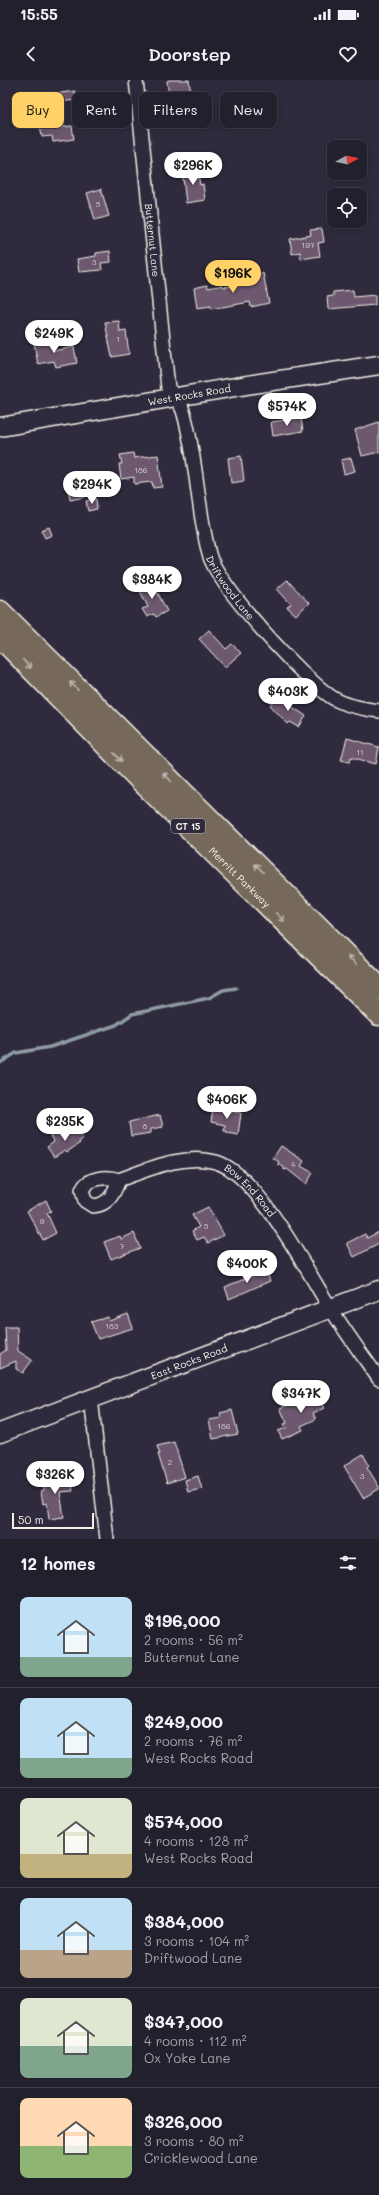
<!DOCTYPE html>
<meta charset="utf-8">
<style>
:root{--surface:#23202e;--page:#2f2d3a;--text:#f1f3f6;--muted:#a3a3aa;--line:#403e4a;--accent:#ffd166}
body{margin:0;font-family:Mali,sans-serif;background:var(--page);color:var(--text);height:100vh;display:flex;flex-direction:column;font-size:15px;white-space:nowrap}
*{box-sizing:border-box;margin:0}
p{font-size:13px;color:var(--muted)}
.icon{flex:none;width:22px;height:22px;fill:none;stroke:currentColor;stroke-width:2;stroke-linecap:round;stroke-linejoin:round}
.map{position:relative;height:1459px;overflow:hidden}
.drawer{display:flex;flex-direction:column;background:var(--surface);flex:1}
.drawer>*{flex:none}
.banner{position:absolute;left:12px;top:12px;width:355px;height:36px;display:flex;gap:8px}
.needle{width:26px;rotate:82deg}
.fabs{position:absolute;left:327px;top:60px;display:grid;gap:8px}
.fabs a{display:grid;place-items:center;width:40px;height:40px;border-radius:8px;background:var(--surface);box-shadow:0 2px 10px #0003,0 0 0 1px var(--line);font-size:20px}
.scale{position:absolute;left:12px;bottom:10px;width:82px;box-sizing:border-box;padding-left:4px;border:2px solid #f4f1e8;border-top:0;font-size:11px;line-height:14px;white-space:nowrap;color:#f4f1e8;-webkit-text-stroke:3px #2f2a3d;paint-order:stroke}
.price{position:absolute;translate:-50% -34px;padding:0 9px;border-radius:14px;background:#fff;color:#222;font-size:13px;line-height:26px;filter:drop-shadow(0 1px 2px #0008)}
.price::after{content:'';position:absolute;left:50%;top:24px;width:12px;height:9px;margin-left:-6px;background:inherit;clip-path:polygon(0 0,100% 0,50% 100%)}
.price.on{background:var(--accent);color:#111}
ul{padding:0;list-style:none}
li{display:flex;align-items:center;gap:12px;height:100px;padding:0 20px}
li+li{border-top:1px solid var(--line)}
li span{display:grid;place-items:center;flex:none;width:112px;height:80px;border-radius:8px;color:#555}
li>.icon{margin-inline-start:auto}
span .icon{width:48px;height:48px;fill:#fffc;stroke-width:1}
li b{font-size:17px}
h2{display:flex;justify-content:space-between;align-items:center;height:48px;padding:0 20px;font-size:17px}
.chip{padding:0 14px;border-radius:8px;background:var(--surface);box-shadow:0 2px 10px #0003,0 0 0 1px var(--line);font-size:14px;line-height:36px}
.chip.on{background:var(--accent);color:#111}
.status{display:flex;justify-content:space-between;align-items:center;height:28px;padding:0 20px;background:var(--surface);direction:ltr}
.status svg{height:11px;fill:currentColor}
header{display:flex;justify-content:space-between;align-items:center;height:52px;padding:0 20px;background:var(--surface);font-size:18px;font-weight:600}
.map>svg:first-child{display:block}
</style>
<div class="status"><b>15:55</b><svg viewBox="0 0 49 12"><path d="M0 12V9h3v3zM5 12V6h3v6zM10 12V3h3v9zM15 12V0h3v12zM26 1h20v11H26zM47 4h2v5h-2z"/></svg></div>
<header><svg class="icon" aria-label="back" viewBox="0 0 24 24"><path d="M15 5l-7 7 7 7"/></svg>Doorstep<svg class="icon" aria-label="heart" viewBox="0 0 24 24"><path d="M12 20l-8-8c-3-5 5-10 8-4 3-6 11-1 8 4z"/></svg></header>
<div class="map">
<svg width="379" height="1459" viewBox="0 0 379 1459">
<rect width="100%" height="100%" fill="#2f2a3d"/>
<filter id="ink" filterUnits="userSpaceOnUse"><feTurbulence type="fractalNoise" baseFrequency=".025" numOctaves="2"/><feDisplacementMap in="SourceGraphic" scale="8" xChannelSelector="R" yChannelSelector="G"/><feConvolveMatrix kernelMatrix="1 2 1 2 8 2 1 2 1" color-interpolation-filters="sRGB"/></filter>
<g filter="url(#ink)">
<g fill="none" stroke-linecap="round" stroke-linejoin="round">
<path stroke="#8f9ca3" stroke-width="3.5" d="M0,983l16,-10 34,-6 66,-22 16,-11 77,-16 14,-8 13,-2"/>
</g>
<path fill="#6d596f" stroke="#f4f1e8" d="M169,0h20l2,14 -22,2 -2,-15z
M75,11l1,9 -18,2 3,25 11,-1 2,13 -21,3 -1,-6 -10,1 -2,-13 9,-2 -3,-18 -4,1 -2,-9z
M197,88l3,17 3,-1 2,16 -19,3 -4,-33z
M101,109l8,27 -14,4 -8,-27z
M322,149l2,13 -6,1 2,13 -19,3 -1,-7 -8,2 -2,-15 21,-4 -1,-5z
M110,171l1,11 -10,1 1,7 -23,2 -2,-13 19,-3v-3z
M263,193l6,30 -18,4 -1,-5 -39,7v-3l-14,2 -3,-20 13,-3 1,3 15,-3v2l12,-1 18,-3v-8z
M353,210l1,7 21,-2v10l-47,4 -1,-12 6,-1v-4z
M119,241l1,11 6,-1 3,23 -17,3 -7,-35z
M51,260l2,11 21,-4 3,16 -21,4 -2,-6 -16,3 -4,-21z
M301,338l2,13 -30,5 -2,-14z
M379,342v30l-17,4 -7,-26z
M133,373l1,5 24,-3 4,32 -9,1 -1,-6 -18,2v-7l-13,2 -2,-15h3l-2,-9z
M241,376l3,25 -13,2 -3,-25z
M351,378l4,13 -11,3 -3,-14z
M76,395v2l6,-1 3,21 -15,3 -3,-19 2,-5z
M96,419l1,10 -9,2 -2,-10z
M49,447l3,8 -7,3 -4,-8z
M151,500l16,31 -11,6 -2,-3 -7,3 -5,-8 6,-2 -10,-20z
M287,500l22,23 -13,12 -9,-8 4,-3 -14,-15z
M209,550l17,19 6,-5 9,9 -16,14 -26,-28z
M281,616l10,10 15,10 -7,11 -9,-5 -2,2 -18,-19z
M347,658l32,9 -3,17 -25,-7 -1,5 -9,-2z
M213,1029l28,4 -3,22 -11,-2v-2h-3l1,-6 -14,-3z
M160,1035l3,12 -12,2v4l-20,3 -2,-14z
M76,1047l7,11 -4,3 1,2 -13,9 -2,-2 -11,7 -7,-10 7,-5 -4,-6 7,-4 4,5z
M281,1066l23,15 -3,5 12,7 -7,11 -19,-15 -3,1v-3l-6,-3 1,-2 -6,-4z
M46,1120l5,11 -4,2 9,20 -13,7 -16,-29z
M208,1127l16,28 -16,8 -4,-6 -7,3 -5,-9 7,-4 -7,-12z
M379,1152v12l-25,13 -7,-14 18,-9 2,4z
M134,1153l6,15 -29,11 -7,-17 16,-6 1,3z
M266,1190l4,11 -41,18 -4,-12z
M128,1234l5,14 -35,11 -7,-17 17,-5 1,4z
M5,1247h12l1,24 14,9 -9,13 -7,-4v-8l-16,7v-14l6,-4z
M316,1313l1,3 6,-3 3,8 -5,2 3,5 -11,5 3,6 -15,7 2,4 -21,9 -4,-8 8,-3 -2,-4 3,-1 -7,-15z
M232,1330l6,24 -25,5 -4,-19 12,-2 -1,-5z
M174,1362l11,35 -18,6 -9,-29h2l-3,-8z
M363,1374l6,11 -2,2 12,20v2l-16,9 -19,-32z
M51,1396l1,5 19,-3 2,13 -13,1 4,25 -15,2 -2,-16 -4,1 -2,-13 3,-1 -1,-13z
M198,1396l4,13 -14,3 -3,-12z"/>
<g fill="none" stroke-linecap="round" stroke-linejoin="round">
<defs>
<g id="street">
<path id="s1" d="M136,0l32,308c6,8 14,16 16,26 13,45 13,94 25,140 8,31 95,126 124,144 13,8 31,11 46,13"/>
<path id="s2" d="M119,1100c-12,-4 -31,-3 -37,10l3,11 8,5c16,-1 21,-13 26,-26 30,-11 65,-27 97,-18 42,12 91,110 115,147 15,24 32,47 48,70"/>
<path d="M91,1318l16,141"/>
</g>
<g id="secondary">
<path id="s3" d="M0,347l247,-42 132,-20"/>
<path id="s4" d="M0,1353l379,-143"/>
</g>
<g id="highway">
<path d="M0,532l379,376"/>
<path id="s5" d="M0,556l140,143 239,235"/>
</g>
</defs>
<use href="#street" stroke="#f4f1e8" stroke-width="16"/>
<use href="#secondary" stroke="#f4f1e8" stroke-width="21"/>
<use href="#highway" stroke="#f4f1e8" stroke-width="25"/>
<use href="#street" stroke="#2f2a3d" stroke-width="13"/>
<use href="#secondary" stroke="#2f2a3d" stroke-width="18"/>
<use href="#highway" stroke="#76695c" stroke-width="22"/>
</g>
<defs><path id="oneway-shaft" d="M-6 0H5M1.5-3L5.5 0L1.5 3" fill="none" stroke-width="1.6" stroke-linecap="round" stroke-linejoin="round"/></defs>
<g stroke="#c2bbb0">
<use href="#oneway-shaft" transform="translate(27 584) rotate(46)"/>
<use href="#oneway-shaft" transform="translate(74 606) rotate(-135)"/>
<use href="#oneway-shaft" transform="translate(118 677) rotate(46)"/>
<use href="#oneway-shaft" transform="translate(167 697) rotate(-135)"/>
<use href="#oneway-shaft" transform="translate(259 788) rotate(-135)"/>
<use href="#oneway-shaft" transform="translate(280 837) rotate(45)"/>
<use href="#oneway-shaft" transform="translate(352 880) rotate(-135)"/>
</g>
</g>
<g text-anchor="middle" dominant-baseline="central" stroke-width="4" stroke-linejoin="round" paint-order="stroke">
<g font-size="8" fill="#d2cbca">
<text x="98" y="124">5</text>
<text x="308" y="165">197</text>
<text x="94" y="182">3</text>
<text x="118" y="259">1</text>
<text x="141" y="390">186</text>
<text x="360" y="672">11</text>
<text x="145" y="1046">8</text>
<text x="293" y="1084">4</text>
<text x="42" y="1141">9</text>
<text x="206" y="1146">5</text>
<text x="122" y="1166">7</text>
<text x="112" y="1246">183</text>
<text x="224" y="1346">186</text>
<text x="170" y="1382">2</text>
<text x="362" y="1396">3</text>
</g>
<rect fill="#2f2a3d" stroke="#b9b5b5" stroke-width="1" x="171" y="739" width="34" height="14" rx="3"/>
<g font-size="9" font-weight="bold" fill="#f4f1e8">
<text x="188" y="746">CT 15</text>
</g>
<g font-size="10" fill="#f4f1e8" stroke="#2f2a3d">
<text stroke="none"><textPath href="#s1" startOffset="161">Butternut Lane</textPath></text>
<text stroke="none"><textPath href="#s3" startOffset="192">West Rocks Road</textPath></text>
<text stroke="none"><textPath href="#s1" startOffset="523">Driftwood Lane</textPath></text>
<text stroke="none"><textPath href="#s5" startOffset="340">Merritt Parkway</textPath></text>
<text stroke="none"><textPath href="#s2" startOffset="247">Bow End Road</textPath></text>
<text stroke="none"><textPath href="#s4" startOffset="202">East Rocks Road</textPath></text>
</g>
</g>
</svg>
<div class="fabs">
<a><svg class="needle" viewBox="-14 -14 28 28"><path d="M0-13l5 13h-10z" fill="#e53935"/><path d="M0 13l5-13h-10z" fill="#a3a3aa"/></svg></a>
<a><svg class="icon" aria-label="locate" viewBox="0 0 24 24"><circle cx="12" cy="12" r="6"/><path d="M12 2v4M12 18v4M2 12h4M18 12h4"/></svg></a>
</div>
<div class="scale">50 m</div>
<b class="price" style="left:193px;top:106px">$296K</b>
<b class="price on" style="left:233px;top:214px">$196K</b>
<b class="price" style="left:54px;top:274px">$249K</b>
<b class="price" style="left:287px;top:347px">$574K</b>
<b class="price" style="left:92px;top:425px">$294K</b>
<b class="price" style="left:152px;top:520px">$384K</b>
<b class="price" style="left:288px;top:632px">$403K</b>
<b class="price" style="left:227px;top:1040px">$406K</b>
<b class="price" style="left:65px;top:1062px">$235K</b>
<b class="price" style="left:247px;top:1204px">$400K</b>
<b class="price" style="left:301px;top:1334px">$347K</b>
<b class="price" style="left:55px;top:1415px">$326K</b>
<div class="banner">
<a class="chip on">Buy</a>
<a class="chip">Rent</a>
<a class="chip">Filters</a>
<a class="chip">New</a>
</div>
</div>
<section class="drawer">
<h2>12 homes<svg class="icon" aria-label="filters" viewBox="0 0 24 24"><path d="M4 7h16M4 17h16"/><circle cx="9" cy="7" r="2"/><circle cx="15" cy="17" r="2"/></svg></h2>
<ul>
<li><span style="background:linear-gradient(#bfe0f5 75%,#7fa58c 0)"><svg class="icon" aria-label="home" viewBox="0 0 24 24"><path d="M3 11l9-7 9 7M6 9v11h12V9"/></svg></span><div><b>$196,000</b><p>2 rooms · 56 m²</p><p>Butternut Lane</p></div></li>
<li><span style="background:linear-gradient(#bfe0f5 75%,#7fa58c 0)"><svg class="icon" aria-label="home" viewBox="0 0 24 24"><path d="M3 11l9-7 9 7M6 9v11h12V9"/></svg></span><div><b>$249,000</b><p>2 rooms · 76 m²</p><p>West Rocks Road</p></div></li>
<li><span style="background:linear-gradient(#dfe7d0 70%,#c2b280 0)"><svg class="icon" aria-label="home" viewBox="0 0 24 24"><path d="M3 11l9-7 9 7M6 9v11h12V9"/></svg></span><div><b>$574,000</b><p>4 rooms · 128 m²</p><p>West Rocks Road</p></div></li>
<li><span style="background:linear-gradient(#bfe0f5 65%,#b9a48a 0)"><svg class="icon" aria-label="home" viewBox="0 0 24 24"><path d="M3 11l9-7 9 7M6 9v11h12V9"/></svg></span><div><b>$384,000</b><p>3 rooms · 104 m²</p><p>Driftwood Lane</p></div></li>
<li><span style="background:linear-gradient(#dfe7d0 60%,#7fa58c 0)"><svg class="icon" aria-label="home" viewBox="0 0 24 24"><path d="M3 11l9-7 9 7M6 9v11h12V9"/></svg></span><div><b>$347,000</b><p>4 rooms · 112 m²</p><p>Ox Yoke Lane</p></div></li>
<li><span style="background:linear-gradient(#ffd9b3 60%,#8fb573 0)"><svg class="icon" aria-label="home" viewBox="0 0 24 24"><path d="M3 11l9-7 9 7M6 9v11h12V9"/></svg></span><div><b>$326,000</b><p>3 rooms · 80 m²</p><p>Cricklewood Lane</p></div></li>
</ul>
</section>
